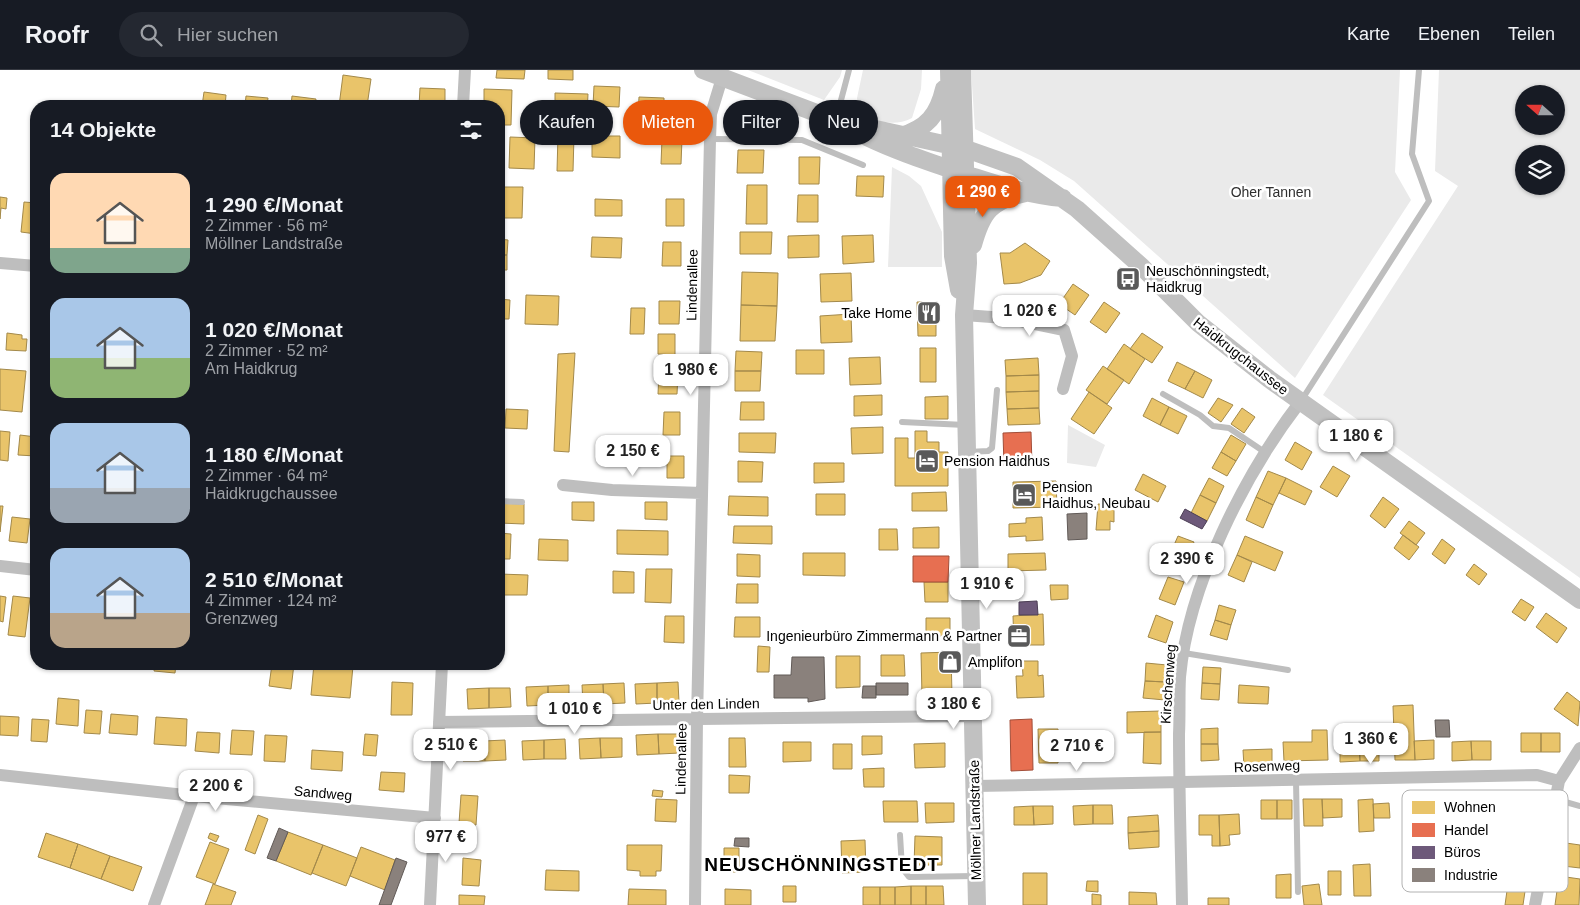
<!DOCTYPE html>
<html lang="de">
<meta charset="utf-8">
<style>
:root{--surface:#171b24;--page:#242831;--text:#f1f3f6;--muted:#9ea1a6;--line:#363941;--accent:#ea580c}
body{margin:0;font-family:Arial,sans-serif;background:var(--page);color:var(--text);height:100vh;display:flex;flex-direction:column;font-size:19px;white-space:nowrap}
*{box-sizing:border-box;margin:0}
p{font-size:16px;color:var(--muted)}
.icon{flex:none;width:28px;height:28px;fill:none;stroke:currentColor;stroke-width:2;stroke-linecap:round;stroke-linejoin:round}
.map{position:relative;flex:1;overflow:hidden}
.sheet{position:absolute;left:30px;top:30px;width:475px;height:570px;display:flex;flex-direction:column;background:var(--surface);border-radius:20px;box-shadow:0 1px 4px #0004}
.sheet>*{flex:none}
.banner{position:absolute;left:520px;top:30px;width:475px;height:45px;display:flex;gap:10px}
.needle{width:32px;rotate:291deg}
.fabs{position:absolute;left:1515px;top:15px;display:grid;gap:10px}
.fabs a{display:grid;place-items:center;width:50px;height:50px;border-radius:50%;background:var(--surface);box-shadow:0 1px 4px #0004;font-size:25px}
.price{position:absolute;translate:-50% -42px;padding:0 11px;border-radius:10px;background:#fff;color:#222;font-size:16px;line-height:32px;filter:drop-shadow(0 1px 2px #0008)}
.price::after{content:'';position:absolute;left:50%;top:30px;width:15px;height:11px;margin-left:-8px;background:inherit;clip-path:polygon(0 0,100% 0,50% 100%)}
.price.current{background:var(--accent);color:#fff}
ul{padding:0;list-style:none}
li{display:flex;align-items:center;gap:15px;height:125px;padding:0 20px}
li span{display:grid;place-items:center;flex:none;width:140px;height:100px;border-radius:15px;color:#555}
li>.icon{margin-inline-start:auto}
span .icon{width:60px;height:60px;fill:#fffc;stroke-width:1}
li b{font-size:21px}
h2{display:flex;justify-content:space-between;align-items:center;height:60px;padding:0 20px;font-size:21px}
.chip{padding:0 18px;border-radius:22px;background:var(--surface);box-shadow:0 1px 4px #0004;font-size:18px;line-height:45px}
.chip.current{background:var(--accent);color:#fff}
header{display:flex;align-items:center;gap:30px;box-sizing:border-box;height:70px;padding:0 25px;background:var(--surface);border-bottom:1px solid var(--line)}
header strong{font-size:24px}
nav{display:flex;gap:28px;margin-inline-start:auto;font-size:18px}
.search{width:350px;height:45px;background:var(--page);display:flex;align-items:center;gap:12px;box-sizing:border-box;padding:0 18px;border-radius:28px;color:var(--muted);font-size:19px}
.map>svg:first-child{display:block}
</style>
<header>
<strong>Roofr</strong>
<div class="search"><svg class="icon" aria-label="search" viewBox="0 0 24 24"><circle cx="10" cy="10" r="6"/><path d="M15 15l6 6"/></svg>Hier suchen</div>
<nav><a>Karte</a><a>Ebenen</a><a>Teilen</a></nav>
</header>
<div class="map">
<svg width="1580" height="835" viewBox="0 0 1580 835">
<rect width="100%" height="100%" fill="#fff"/>
<path fill="#eaeaea" fill-rule="evenodd" d="M748,0h94l-2,7 -16,23z
M863,0h59l-1,19 -9,29c-17,9 -35,3 -52,-1l-3,-19z
M971,0h429l-5,102 16,28 -116,178 -221,-197 -34,-21 -65,-31z
M1439,0h141v508l-257,-183 135,-209 -23,-15zM1524,24h32v32h-32zM1524,84h32v32h-32z
M892,97l17,9 12,10 21,46v35h-54z
M1068,355l37,20 -9,22 -29,-4z"/>
<path fill="#e9c46a" stroke="#a3894a" d="M497,0h28l-1,9 -28,-1z
M548,0h25v10l-25,-1z
M343,5l28,4 -4,27h-28z
M594,16l26,1 -1,20 -26,-1z
M420,18l25,1v17h-26z
M484,19l28,1 -1,35h-12v-19h-15z
M204,22l22,3 -1,11h-23z
M555,23l33,1 -1,20 -32,-1z
M246,26l22,2 -1,8h-22z
M292,26l24,3 -1,7h-24z
M639,27l25,1v20l-26,-1z
M558,65l16,1 -1,35h-16z
M592,66h28v22l-28,-1z
M510,67l25,1 -1,31 -25,-1z
M662,69h20l-1,25h-20z
M738,80h26l-1,23h-26z
M799,87h21l-1,27h-20z
M857,106h27l-1,21 -27,-1z
M747,115h20v39h-21z
M499,117h24l-1,31h-23z
M798,125h20v27h-21z
M0,127l7,1 -1,11 -5,-1 -1,11z
M595,129l27,1v16h-27z
M666,129h18v27h-18z
M24,132l12,1v31l-15,-2z
M740,162h32l-1,22h-31z
M819,165v22l-31,1v-22z
M873,165l1,27 -31,2 -1,-28z
M592,167l30,1 -1,20 -30,-1z
M499,169l9,1 -1,15h-8z
M663,172h18v24h-19z
M1025,173l25,18 -9,14 -21,8 -16,1 -4,-31h10z
M499,185h8v15h-8z
M742,202l36,1 -1,33 -36,-1z
M851,203l1,28 -31,1 -1,-28z
M1073,214l16,11 -14,20 -16,-11z
M526,225l33,1 -1,29 -33,-1z
M499,229l11,1 -1,19h-10z
M659,231h21l-1,23h-20z
M917,232h19v34h-18z
M1104,232l16,11 -14,20 -16,-11z
M741,235l36,1 -2,35h-35z
M631,238h14l-1,26h-14z
M851,244l1,28 -31,1 -1,-27z
M7,263l15,2v4h5l-1,12 -20,-1z
M1142,263l21,14 -11,16 -22,-14z
M658,264h17v21l-17,-1z
M499,268h4l-1,19h-3z
M1124,274l21,15 -16,25 -22,-15z
M920,278h16v34h-16z
M796,280h28v24h-28z
M736,281l26,1 -1,19h-26z
M575,283l-6,99 -15,-1 4,-97z
M880,287l1,27 -31,1 -1,-27z
M1038,288l1,17 -33,1 -1,-16z
M1177,292l18,9 -10,18 -17,-8z
M35,293h1v24h-3z
M1103,296l21,14 -17,24 -21,-14z
M0,299l26,2 -4,41 -22,-2z
M735,301h26l-1,20h-25z
M1195,301l17,9 -9,18 -18,-9z
M659,303h19l-1,21h-19z
M1039,305v16l-33,1v-16z
M1039,321v17l-32,1 -1,-17z
M1089,322l23,16 -18,26 -23,-15z
M882,325v20l-28,1v-20z
M948,326v23h-23v-22z
M1152,328l17,9 -9,18 -17,-9z
M1218,328l15,7 -12,17 -13,-9z
M741,332h23v18h-24z
M1169,337l18,9 -9,18 -18,-9z
M1039,338l1,16 -32,1 -1,-16z
M1242,338l13,9 -11,16 -13,-9z
M506,339l22,1 -1,19 -22,-1z
M664,342h16v23h-17z
M883,357v26l-31,1 -1,-26z
M0,361l10,1 -2,29 -8,-1z
M915,361h12v11h12v10h9v34h-53v-48h13v20h7z
M739,363h37l-1,20 -36,-1z
M20,365l16,2v19l-18,-1z
M1231,365l15,9 -10,17 -15,-9z
M1295,372l17,10 -10,18 -17,-10z
M1221,382l15,9 -9,15 -15,-8z
M667,386h17v22h-17z
M738,391l25,1 -1,20h-24z
M814,393h30v19l-30,1z
M1333,396l17,10 -13,21 -17,-10z
M1268,401l18,7 -13,27 -17,-8z
M1143,404l23,12 -8,16 -23,-12z
M1209,408l15,8 -8,17 -16,-8z
M1286,408l26,13 -7,14 -26,-12z
M1056,411l1,26 -44,1v-26z
M946,422l1,19h-35v-18z
M816,424h29v21h-29z
M1200,425l16,8 -9,18 -16,-8z
M729,426l39,1v19l-40,-1z
M1256,427l17,8 -10,23 -17,-8z
M1383,427l16,12 -14,19 -15,-12z
M572,432h22v19l-22,-1z
M645,432h22v18l-22,-1z
M499,433l25,1v20l-25,-1z
M1098,434l16,1v17l-4,-1v9h-14z
M0,436h3l-3,26z
M12,447l18,2 -3,24 -18,-2z
M1042,447l1,23 -17,1v-5l-17,1v-13l17,-1v-5z
M1409,451l16,12 -9,12 -16,-12z
M734,456h38v18l-39,-1z
M939,457v21h-26v-20z
M879,459h18l1,21h-19z
M617,460l51,1v24l-51,-1z
M499,463l12,1 -1,25h-11z
M1403,465l16,12 -10,13 -15,-12z
M1178,466l16,6 -7,17 -16,-7z
M1245,466l38,16 -8,19 -38,-16z
M539,469l29,1v21l-30,-1z
M1442,469l13,10 -10,15 -13,-10z
M803,483h42v23l-42,-1z
M1045,483l1,17 -38,1v-17z
M737,484l23,1v22l-23,-1z
M1237,485l15,7 -8,20 -16,-7z
M1474,494l13,10 -8,11 -13,-10z
M646,499h26l-1,34 -26,-1z
M613,501l21,1v21h-21z
M499,504l29,1 -1,20h-28z
M1168,507l16,5 -9,23 -16,-6z
M924,512h24v20h-23z
M737,514h21v19h-22z
M1050,515h18v14l-17,1z
M0,526l6,1 -3,25 -3,-1z
M13,526l17,2 -5,39 -17,-2z
M1521,529l13,8 -9,14 -13,-9z
M1219,535l17,5 -5,15 -16,-5z
M1546,543l21,15 -10,15 -21,-16z
M1043,544l1,31h-30l-1,-29z
M1156,545l17,7 -7,21 -18,-6z
M665,546h19v27l-20,-1z
M735,547h25v20h-26z
M926,548h24v18h-24z
M1215,550l16,5 -4,15 -17,-5z
M758,576l12,1 -1,25h-12z
M951,582l1,44h-30l-1,-43z
M881,585h23l1,21h-24z
M836,586h24v31l-24,1z
M1022,591h16v15l5,-1 1,22 -27,1 -1,-22h7z
M1146,593l21,2 -1,17 -21,-1z
M155,594h21l-1,9 -21,-2z
M272,594h22l-3,25 -22,-3z
M314,594l39,2 -3,32 -39,-3z
M1203,597l18,1 -1,16 -18,-1z
M1145,611l21,1 -1,18 -22,-2z
M392,612l21,1 -1,32h-21z
M678,612l1,20 -22,1v-20z
M624,613l1,20 -21,1 -1,-20z
M657,613v20l-21,1 -1,-20z
M1202,613l18,1 -1,16 -18,-1z
M603,614l1,20h-21l-1,-19z
M569,615v19l-21,1v-19z
M1239,615l30,2 -1,17 -30,-1z
M548,616v19l-21,1 -1,-19z
M489,618h21l1,19 -22,1z
M489,618v20l-21,1 -1,-20z
M1567,622l13,10 -2,24 -24,-17z
M58,628l21,2 -1,26 -22,-2z
M1413,635l2,55h-20l-2,-54z
M86,640l16,1 -2,23 -16,-1z
M1161,641v21l-34,1v-21z
M111,644l27,2 -1,19 -28,-2z
M0,646l19,1 -1,19 -18,-1z
M156,647l31,2 -1,27 -32,-2z
M32,649l17,1 -2,22 -16,-1z
M1218,658v16h-17v-15z
M1038,659h20v34h-19z
M232,660l22,1 -2,24 -22,-1z
M1312,660h15l1,30 -44,1 -1,-19h29z
M197,662l23,1 -1,20 -24,-2z
M1144,662h17v32l-18,-1z
M1521,663h20v19h-20z
M1541,663h19v19h-19z
M365,664l13,1 -2,21 -13,-1z
M658,664l1,20 -22,1 -1,-20z
M658,664h21l1,19 -21,1z
M265,665l22,1 -2,26 -21,-1z
M862,666h20v18l-20,1z
M600,668h22v19l-21,1z
M600,668l1,20 -21,1 -1,-20z
M729,668h16l1,29h-17z
M565,669l1,20h-22v-19z
M505,670l1,20 -21,1 -1,-20z
M544,670v19l-21,1 -1,-19z
M1434,670v19l-19,1 -1,-19z
M484,671l1,20h-22l-1,-19z
M1471,671l1,19 -20,1v-19z
M1471,671h20v19h-19z
M783,672h28v19l-28,1z
M1359,672h20v19h-19z
M1359,672l1,19 -20,1v-19z
M945,673v24l-30,1 -1,-24z
M833,674h19v25h-19z
M1201,674h17l1,16 -18,1z
M1272,679v17l-28,1 -1,-17z
M312,680l31,2 -1,19 -31,-2z
M884,698v19h-20l-1,-18z
M381,702l24,1 -1,19 -25,-2z
M729,705l21,1 -1,17h-20z
M653,720l10,1 -1,6 -10,-1z
M461,725l17,1 -2,29 -17,-2z
M656,729l21,1 -1,22 -21,-1z
M1303,729h19l1,27h-19z
M1322,729h20v18l-19,1z
M1373,729l1,32 -15,1 -1,-32z
M1261,730h16v19h-16z
M1277,730h15v19h-15z
M883,731h34l1,21h-34z
M925,733h29v19l-28,1z
M1389,733l1,15h-16l-1,-14z
M1093,735h19l1,19h-20z
M1093,735v19l-19,1 -1,-19z
M1033,736h20v18l-19,1z
M1033,736l1,19h-20v-18z
M1239,744l1,20 -11,1 1,10 -10,1 -1,-31z
M258,745l10,4 -13,35 -10,-4z
M1158,745l1,16 -31,2v-16z
M1199,745h20l1,31h-8v-11h-13z
M1159,761v16l-30,2 -1,-16z
M288,762l35,13 -12,30 -35,-14z
M46,763l32,11 -8,24 -32,-11z
M210,763l9,3 -3,6 -8,-4z
M915,766l27,1v28h-28z
M865,770l1,32 -24,1 -1,-32z
M210,772l19,7 -14,35 -19,-7z
M1566,773l14,2v23l-17,-2z
M78,774l32,12 -9,23 -31,-11z
M323,775l34,13 -11,28 -34,-13z
M627,775h35l-1,26h-5v5h-16v-5l-13,-1z
M361,777l34,13 -10,30 -35,-14z
M724,778h15v24h-15z
M110,786l32,11 -9,24 -32,-12z
M463,788l18,2 -2,26 -17,-1z
M1370,794l1,32h-17l-1,-31z
M1510,799l18,2 -5,34h-18z
M546,800l33,1v20l-34,-1z
M1328,801h13v24h-13z
M1023,803h24v32h-24z
M1291,804v24h-15v-23z
M1559,806l21,3 -1,26h-24z
M1087,811h11v11l-12,-1z
M213,814l23,8 -5,13h-26z
M1319,814l3,21h-18l-2,-19z
M783,816h13v16h-13z
M911,816h15v19h-15z
M911,816v19h-16v-18z
M926,816h17l1,19h-18z
M863,817h17v18h-17z
M880,817h15v18h-15z
M629,819l37,1v15h-38z
M725,819l26,1v15h-26z
M1129,822l27,1 1,12h-28z
M1092,824l9,1v10h-9z
M459,825l26,1 -1,9h-25z
M1208,828h21v7h-21z"/>
<path fill="#e76f51" stroke="#a24e39" d="M1031,362l1,33 -28,1 -1,-33z
M913,486h36l-1,26h-35z
M1032,649l1,51 -22,1 -1,-51z"/>
<path fill="#6d597a" stroke="#4c3e55" d="M1185,439l22,12 -5,8 -22,-11z
M1037,531l1,14h-19v-13z"/>
<path fill="#8a817c" stroke="#615a57" d="M1087,443v26l-19,1 -1,-26z
M792,587h32l1,42 -17,3v-4h-34v-23h17z
M876,613h32v12h-32z
M863,616h13v12h-14z
M1435,650h14l1,17h-14z
M279,758l9,4 -12,29 -9,-3z
M735,768h14v9l-15,-1z
M396,788l11,4 -16,43h-12z"/>
<g fill="none" stroke-linecap="round" stroke-linejoin="round">
<path stroke="#bebebe" stroke-width="6" d="M836,49l13,-49
M710,69l92,1 61,25
M1163,324l37,21 13,11 16,2 37,25
M1301,331l128,-200 -17,-47 7,-84
M902,352l63,3
M968,382l20,-1 4,-3 5,-58
M499,431l23,1
M1184,583l104,17
M1296,710l2,112
M1555,729l25,7
M900,765l2,33 7,9 67,-1"/>
<path stroke="#bebebe" stroke-width="12" d="M463,36l2,-36
M0,193l36,3
M964,245l41,3 59,12 8,26 -9,33
M563,415l49,5 90,3
M0,496l36,4
M439,652l534,-6
M0,705l194,21 241,22
M975,716l562,-11 22,6
M154,835l40,-109
M430,835l12,-241
M695,835l2,-186 13,-580 1,-25 11,-36
M1182,835c-1,-57 -3,-114 -3,-171 1,-19 0,-38 1,-57 8,-91 64,-202 120,-275
M1535,835l24,-124 21,-33"/>
<path stroke="#c1c1c1" stroke-width="18" d="M703,0l132,50 131,29 51,18 60,42 65,58 56,56 71,56 311,221
M949,0l4,186 6,34
M962,0l6,193 -4,52 13,590
M855,61c32,17 66,28 100,40 36,11 70,24 108,27
M901,66c26,-8 37,-21 43,-47
M973,175c9,-33 18,-45 53,-52"/>
</g>
<defs>
<symbol id="bus-square" viewBox="-11 -11 22 22"><rect x="-9" y="-9" width="18" height="18" rx="4" fill="#595959" stroke="#fff"/><path d="M-5-6H5V4H4V6H2V4H-2V6H-4V4H-5ZM-3.5-4V0h7V-4ZM-3.5 1.2v1.5H-2V1.2ZM2 1.2v1.5H3.5V1.2Z" fill="#fff"/></symbol>
<symbol id="restaurant-square" viewBox="-11 -11 22 22"><rect x="-9" y="-9" width="18" height="18" rx="4" fill="#595959" stroke="#fff"/><path d="M-5-6h1v4h1v-4h1v4h1v-4h1v5L-1.5 .5V6h-2V.5L-5-1ZM5-6V6H3V1.5H1.5Q1.5-4 5-6Z" fill="#fff"/></symbol>
<symbol id="hotel-square" viewBox="-11 -11 22 22"><rect x="-9" y="-9" width="18" height="18" rx="4" fill="#595959" stroke="#fff"/><path d="M-6-4.5h1.5V1H6V5H4.5V3h-9V5H-6ZM-4 0a1.8 1.8 0 1 1 3.6 0ZM.5 0V-2.5h3Q6-2.5 6 0Z" fill="#fff"/></symbol>
<symbol id="office-square" viewBox="-11 -11 22 22"><rect x="-9" y="-9" width="18" height="18" rx="4" fill="#595959" stroke="#fff"/><path d="M-6-3h4V-5.5h4V-3h4V5H-6ZM-1-4.5V-3h2v-1.5ZM-6 0V1H6V0Z" fill="#fff"/></symbol>
<symbol id="shop-square" viewBox="-11 -11 22 22"><rect x="-9" y="-9" width="18" height="18" rx="4" fill="#595959" stroke="#fff"/><path d="M-5-2.5h2.3a2.7 3.5 0 0 1 5.4 0H5L5.5 6h-11ZM-1.5-2.5h3a1.5 2.3 0 0 0-3 0Z" fill="#fff"/></symbol>
</defs>
<g fill-rule="evenodd">
<use href="#bus-square" x="1114" y="195" width="28" height="28"/>
<use href="#restaurant-square" x="915" y="229" width="28" height="28"/>
<use href="#hotel-square" x="913" y="377" width="28" height="28"/>
<use href="#hotel-square" x="1010" y="411" width="28" height="28"/>
<use href="#office-square" x="1005" y="552" width="28" height="28"/>
<use href="#shop-square" x="936" y="578" width="28" height="28"/>
</g>
<g text-anchor="middle" dominant-baseline="central" stroke-width="5" stroke-linejoin="round" paint-order="stroke">
<g font-size="14" fill="#2f2f2f" stroke="#fff">
<text x="1271" y="122">Oher Tannen</text>
</g>
<g font-size="14" fill="#000" stroke="#fff" text-anchor="start">
<text x="1146" y="201">Neuschönningstedt,<tspan x="1146" dy="16">Haidkrug</tspan></text>
<text x="912" y="243" text-anchor="end">Take Home</text>
<text x="944" y="391">Pension Haidhus</text>
<text x="1042" y="417">Pension<tspan x="1042" dy="16">Haidhus, Neubau</tspan></text>
<text x="1002" y="566" text-anchor="end">Ingenieurbüro Zimmermann &amp; Partner</text>
<text x="968" y="592">Amplifon</text>
</g>
<g font-size="14" fill="#000" stroke="#fff">
<text transform="translate(692 215) rotate(-89)">Lindenallee</text>
<text transform="translate(1241 286) rotate(38)">Haidkrugchaussee</text>
<text transform="translate(1168 614) rotate(-86)">Kirschenweg</text>
<text transform="translate(706 634) rotate(-1)">Unter den Linden</text>
<text transform="translate(681 689) rotate(-89)">Lindenallee</text>
<text transform="translate(1267 696) rotate(-2)">Rosenweg</text>
<text transform="translate(323 723) rotate(5)">Sandweg</text>
<text transform="translate(975 750) rotate(-91)">Möllner Landstraße</text>
</g>
<g font-size="19" font-weight="bold" letter-spacing="1" fill="#000" stroke="#fff">
<text x="822" y="794">NEUSCHÖNNINGSTEDT</text>
</g>
</g>
<rect x="1402" y="720" width="166" height="102" rx="8" fill="#fff" stroke="#b2b2b2" stroke-width="1"/>
<rect x="1412" y="731" width="23" height="13" fill="#e9c46a"/>
<rect x="1412" y="753" width="23" height="14" fill="#e76f51"/>
<rect x="1412" y="776" width="23" height="13" fill="#6d597a"/>
<rect x="1412" y="798" width="23" height="14" fill="#8a817c"/>
<g font-size="14" fill="#000">
<text x="1444" y="742">Wohnen</text>
<text x="1444" y="765">Handel</text>
<text x="1444" y="787">Büros</text>
<text x="1444" y="810">Industrie</text>
</g>
</svg>
<div class="fabs">
<a><svg class="needle" viewBox="-14 -14 28 28"><path d="M0-13l5 13h-10z" fill="#e53935"/><path d="M0 13l5-13h-10z" fill="#9ea1a6"/></svg></a>
<a><svg class="icon" aria-label="layers" viewBox="0 0 24 24"><path d="M12 4l9 5-9 5-9-5zM3 14l9 5 9-5"/></svg></a>
</div>
<b class="price current" style="left:983px;top:148px">1 290 €</b>
<b class="price" style="left:1030px;top:267px">1 020 €</b>
<b class="price" style="left:691px;top:326px">1 980 €</b>
<b class="price" style="left:1356px;top:392px">1 180 €</b>
<b class="price" style="left:633px;top:407px">2 150 €</b>
<b class="price" style="left:1187px;top:515px">2 390 €</b>
<b class="price" style="left:987px;top:540px">1 910 €</b>
<b class="price" style="left:954px;top:660px">3 180 €</b>
<b class="price" style="left:575px;top:665px">1 010 €</b>
<b class="price" style="left:1371px;top:695px">1 360 €</b>
<b class="price" style="left:451px;top:701px">2 510 €</b>
<b class="price" style="left:1077px;top:702px">2 710 €</b>
<b class="price" style="left:216px;top:742px">2 200 €</b>
<b class="price" style="left:446px;top:793px">977 €</b>
<div class="banner">
<a class="chip">Kaufen</a>
<a class="chip current">Mieten</a>
<a class="chip">Filter</a>
<a class="chip">Neu</a>
</div>
<section class="sheet">
<h2>14 Objekte<svg class="icon" aria-label="filters" viewBox="0 0 24 24"><path d="M4 7h16M4 17h16"/><circle cx="9" cy="7" r="2"/><circle cx="15" cy="17" r="2"/></svg></h2>
<ul>
<li><span style="background:linear-gradient(#ffd9b3 75%,#7fa58c 0)"><svg class="icon" aria-label="home" viewBox="0 0 24 24"><path d="M3 11l9-7 9 7M6 9v11h12V9"/></svg></span><div><b>1 290 €/Monat</b><p>2 Zimmer · 56 m²</p><p>Möllner Landstraße</p></div></li>
<li><span style="background:linear-gradient(#a9c7e8 60%,#8fb573 0)"><svg class="icon" aria-label="home" viewBox="0 0 24 24"><path d="M3 11l9-7 9 7M6 9v11h12V9"/></svg></span><div><b>1 020 €/Monat</b><p>2 Zimmer · 52 m²</p><p>Am Haidkrug</p></div></li>
<li><span style="background:linear-gradient(#a9c7e8 65%,#9aa5b1 0)"><svg class="icon" aria-label="home" viewBox="0 0 24 24"><path d="M3 11l9-7 9 7M6 9v11h12V9"/></svg></span><div><b>1 180 €/Monat</b><p>2 Zimmer · 64 m²</p><p>Haidkrugchaussee</p></div></li>
<li><span style="background:linear-gradient(#a9c7e8 65%,#b9a48a 0)"><svg class="icon" aria-label="home" viewBox="0 0 24 24"><path d="M3 11l9-7 9 7M6 9v11h12V9"/></svg></span><div><b>2 510 €/Monat</b><p>4 Zimmer · 124 m²</p><p>Grenzweg</p></div></li>
</ul>
</section>
</div>
